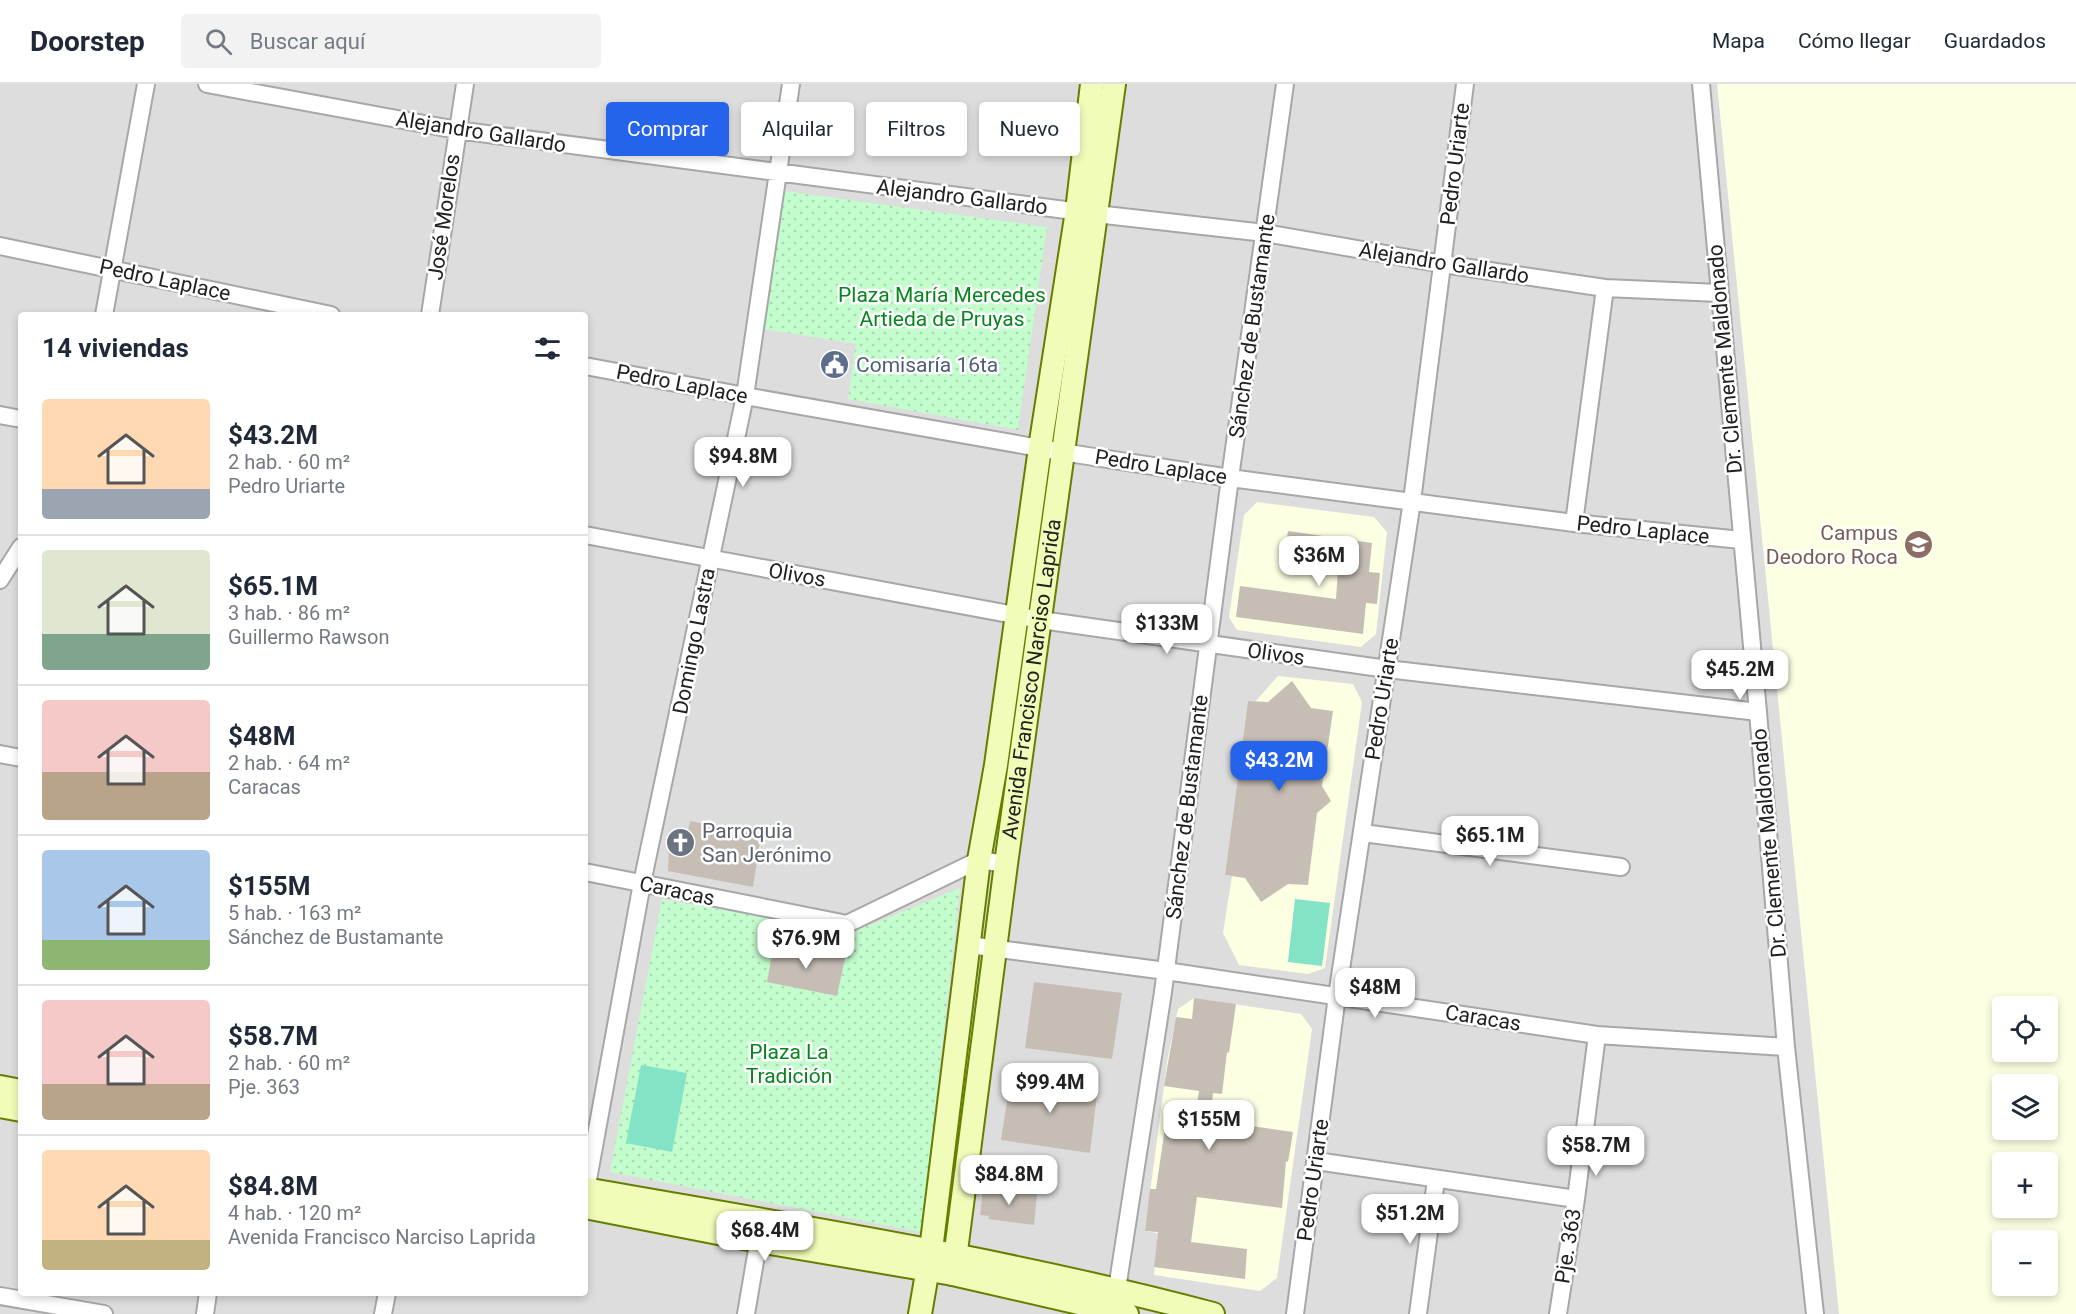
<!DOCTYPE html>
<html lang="es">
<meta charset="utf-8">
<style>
:root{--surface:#fff;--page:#f2f2f3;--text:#1f2937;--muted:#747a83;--line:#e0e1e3;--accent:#2563eb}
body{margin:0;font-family:Roboto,sans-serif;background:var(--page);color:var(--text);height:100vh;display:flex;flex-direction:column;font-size:22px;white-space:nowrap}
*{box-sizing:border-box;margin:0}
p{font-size:20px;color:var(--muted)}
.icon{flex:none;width:33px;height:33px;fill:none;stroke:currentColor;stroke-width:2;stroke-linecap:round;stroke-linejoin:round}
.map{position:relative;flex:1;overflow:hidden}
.details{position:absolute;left:18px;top:228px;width:570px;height:984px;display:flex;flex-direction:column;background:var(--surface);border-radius:6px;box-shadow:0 3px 9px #0003}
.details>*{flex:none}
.top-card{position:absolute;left:606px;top:18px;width:570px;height:54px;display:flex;gap:12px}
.buttons{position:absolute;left:1992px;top:912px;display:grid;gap:12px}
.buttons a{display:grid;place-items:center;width:66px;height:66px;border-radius:6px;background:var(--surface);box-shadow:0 3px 9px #0003;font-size:30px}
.price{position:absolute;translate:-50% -51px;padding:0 14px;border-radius:12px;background:#fff;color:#222;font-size:20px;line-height:39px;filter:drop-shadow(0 2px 3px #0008)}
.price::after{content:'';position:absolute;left:50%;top:36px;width:18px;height:14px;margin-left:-9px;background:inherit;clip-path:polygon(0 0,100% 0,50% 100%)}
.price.on{background:var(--accent);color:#fff}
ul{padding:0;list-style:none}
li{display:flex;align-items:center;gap:18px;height:150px;padding:0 24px}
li+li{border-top:2px solid var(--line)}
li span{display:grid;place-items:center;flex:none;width:168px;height:120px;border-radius:6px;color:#555}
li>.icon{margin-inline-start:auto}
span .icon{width:72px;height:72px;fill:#fffc;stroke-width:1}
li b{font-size:26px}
h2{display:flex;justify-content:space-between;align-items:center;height:72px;padding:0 24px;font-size:26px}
.tag{padding:0 21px;border-radius:6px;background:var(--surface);box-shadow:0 3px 9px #0003;font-size:21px;line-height:54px}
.tag.on{background:var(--accent);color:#fff}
header{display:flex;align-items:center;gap:36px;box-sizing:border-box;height:84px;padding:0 30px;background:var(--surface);border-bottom:2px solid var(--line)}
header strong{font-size:28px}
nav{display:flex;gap:33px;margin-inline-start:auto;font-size:21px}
.search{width:420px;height:54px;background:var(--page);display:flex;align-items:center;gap:15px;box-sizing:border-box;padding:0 21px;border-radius:6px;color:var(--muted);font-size:22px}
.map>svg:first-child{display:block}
</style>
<header>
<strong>Doorstep</strong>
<div class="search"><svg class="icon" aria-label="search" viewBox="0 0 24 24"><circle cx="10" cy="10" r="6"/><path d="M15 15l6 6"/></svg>Buscar aquí</div>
<nav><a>Mapa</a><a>Cómo llegar</a><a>Guardados</a></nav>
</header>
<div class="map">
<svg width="2076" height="1230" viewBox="0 0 2076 1230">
<defs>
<pattern id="park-dots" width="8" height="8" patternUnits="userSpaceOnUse" patternTransform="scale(1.5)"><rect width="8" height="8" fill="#c3fccd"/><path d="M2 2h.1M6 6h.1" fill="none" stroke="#a7d8b0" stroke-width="1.8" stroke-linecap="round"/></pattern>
</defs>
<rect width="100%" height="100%" fill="#f1efe7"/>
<path fill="#dedddd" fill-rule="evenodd" d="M0,0h2076v1230h-2076zM21,231h564v978h-564zM2002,922h46v46h-46zM2002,1000h46v46h-46zM2002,1078h46v46h-46zM2002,1156h46v46h-46z"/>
<path fill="#fcffe2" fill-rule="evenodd" d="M1717,0h359v1230h-237zM2002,922h46v46h-46zM2048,1000v46h-46v-46zM2002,1078h46v46h-46zM2002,1156h46v46h-46z
M1257,418l117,15 13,15 -11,102 -15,13 -124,-17 -8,-13 15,-102z
M1278,592l75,8 9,18 -37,266 -17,6 -69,-9 -16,-32 9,-57 -7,-1 23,-174 7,1z
M1194,914l107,16 11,15 -35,249 -17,13 -106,-16 4,-42 -13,-2 23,-175 10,-47z"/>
<path fill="url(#park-dots)" d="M784,107l263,36 -29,203 -170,-31 8,-55 -92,-15z
M960,804l-39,344 -311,-60 52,-273 189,34z"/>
<path fill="#82e3c7" d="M1295,815l35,4 -8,63 -34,-4z
M641,981l46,8 -15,79 -46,-9z"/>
<path fill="#c6beb5" d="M1288,447l84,12 -3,29 11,1 -3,31 -11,-1 -3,31 -127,-17 4,-31 96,13 2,-29 -55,-8z
M1292,597l19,27 22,3 -11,75 9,15 -14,12 -9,72 -20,-1 -27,18 -16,-24 -20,-3 23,-174 20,1z
M690,737l71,14 -8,52 -85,-16 1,-27 6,-15 13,2z
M774,860l71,14 -8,38 -70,-14z
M1034,898l88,11 -10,66 -87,-11z
M1194,914l42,6 -7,49 -2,-1 -5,42 -9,-1 -3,27 83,12 -5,30 -2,-1 -4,47 -85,-11 -6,45 56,7 -2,30 -91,-12 4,-35 -13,-1 5,-42h6l11,-75 28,3 4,-26 -35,-5 12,-69 16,2z
M1011,991l87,12 -8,66 -89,-13z
M983,1104l54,6 -3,31 -46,-6 1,-3 -9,-1z"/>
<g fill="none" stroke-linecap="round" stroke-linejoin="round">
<defs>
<path id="street" d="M207,0l250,46 639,84 169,19 178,31 162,24 114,5
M1701,0l57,628 28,335 29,267
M0,162l331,69
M104,231l42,-231
M430,231l35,-231
M585,282l160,30 317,56 168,26 344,45 167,17
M0,331l21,4
M1574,439l31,-235
M585,451l456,85 346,49 371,43
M0,496l21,-33
M0,670l21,4
M1363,749l258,34
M585,788l262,52 132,-64 27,4
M969,861l197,26 431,64 189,12
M1316,1077l260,38
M585,1112l57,-313 103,-487 46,-312
M0,1212l104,18
M1111,1216l6,-11 46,-297 67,-514 55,-394
M205,1230l3,-21
M383,1230l4,-21
M746,1230l14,-82
M1295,1230l42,-318 75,-495 53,-417
M1418,1230l18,-134
M1558,1230l18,-115 21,-164"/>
<g id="secondary">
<path d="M0,1003l21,4"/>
<path d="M0,1022l21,4"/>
<path d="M585,1105c210,37 421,70 628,125"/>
<path d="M585,1123l174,34 194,33 174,40"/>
<path id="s1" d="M953,1190l53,-410 108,-780"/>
<path d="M920,1230l11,-64 48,-390 17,-95 44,-317 37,-237 15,-127"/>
</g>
</defs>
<use href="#street" stroke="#a7a7a7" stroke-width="20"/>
<use href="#secondary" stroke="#647f00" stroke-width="26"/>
<use href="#street" stroke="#fff" stroke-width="16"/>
<use href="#secondary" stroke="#f2fcb9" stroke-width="22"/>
</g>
<defs>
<symbol id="civic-disc" viewBox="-11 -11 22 22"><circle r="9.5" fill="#5c6f8a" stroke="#fff"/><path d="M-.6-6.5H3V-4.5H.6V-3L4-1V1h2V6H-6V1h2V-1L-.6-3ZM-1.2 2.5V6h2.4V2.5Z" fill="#fff"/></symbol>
<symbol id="university-disc" viewBox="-11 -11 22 22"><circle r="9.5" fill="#8d6e63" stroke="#fff"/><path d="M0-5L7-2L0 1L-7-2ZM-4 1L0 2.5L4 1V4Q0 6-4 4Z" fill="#fff"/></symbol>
<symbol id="church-disc" viewBox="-11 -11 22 22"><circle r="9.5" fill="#6b7280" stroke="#fff"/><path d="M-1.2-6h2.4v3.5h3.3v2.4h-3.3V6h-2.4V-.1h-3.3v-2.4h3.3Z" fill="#fff"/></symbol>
</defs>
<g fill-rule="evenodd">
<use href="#civic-disc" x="818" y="264" width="33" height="33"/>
<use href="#university-disc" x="1902" y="444" width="33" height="33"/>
<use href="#church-disc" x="664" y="742" width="33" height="33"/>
</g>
<g text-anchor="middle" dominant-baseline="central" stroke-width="5" stroke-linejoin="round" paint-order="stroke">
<g font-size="21" fill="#202020" stroke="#fff">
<text transform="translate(481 48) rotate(9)">Alejandro Gallardo</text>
<text transform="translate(1455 80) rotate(-83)">Pedro Uriarte</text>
<text transform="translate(962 113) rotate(7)">Alejandro Gallardo</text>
<text transform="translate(444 133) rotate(-82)">José Morelos</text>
<text transform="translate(1444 179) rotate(9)">Alejandro Gallardo</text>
<text transform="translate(165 196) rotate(12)">Pedro Laplace</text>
<text transform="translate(1252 242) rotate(-82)">Sánchez de Bustamante</text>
<text transform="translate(1725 275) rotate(-95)">Dr. Clemente Maldonado</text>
<text transform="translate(682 300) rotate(11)">Pedro Laplace</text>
<text transform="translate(1161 383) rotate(9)">Pedro Laplace</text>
<text transform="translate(1643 446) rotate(6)">Pedro Laplace</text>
<text transform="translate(797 491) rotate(10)">Olivos</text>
<text transform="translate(694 557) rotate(-79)">Domingo Lastra</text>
<text transform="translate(1276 570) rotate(8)">Olivos</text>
<text stroke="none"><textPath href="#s1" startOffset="600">Avenida Francisco Narciso Laprida</textPath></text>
<text transform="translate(1382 615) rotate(-81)">Pedro Uriarte</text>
<text transform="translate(1187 723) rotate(-83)">Sánchez de Bustamante</text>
<text transform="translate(1769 759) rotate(-95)">Dr. Clemente Maldonado</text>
<text transform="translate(677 807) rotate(12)">Caracas</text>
<text transform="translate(1483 934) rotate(9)">Caracas</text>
<text transform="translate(1313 1096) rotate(-82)">Pedro Uriarte</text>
<text transform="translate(1568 1162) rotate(-81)">Pje. 363</text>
</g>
<g font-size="21" fill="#07861e" stroke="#fff">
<text x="942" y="211">Plaza María Mercedes<tspan x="942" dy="24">Artieda de Pruyas</tspan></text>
<text x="789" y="968">Plaza La<tspan x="789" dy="24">Tradición</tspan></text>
</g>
<g font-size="21" fill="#4e5e75" stroke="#fff" text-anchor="start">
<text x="856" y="281">Comisaría 16ta</text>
</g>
<g font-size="21" fill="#785e54" stroke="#fff" text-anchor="end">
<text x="1898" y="449">Campus<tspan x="1898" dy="24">Deodoro Roca</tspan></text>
</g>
<g font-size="21" fill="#5b616d" stroke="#fff" text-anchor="start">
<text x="702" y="747">Parroquia<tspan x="702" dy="24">San Jerónimo</tspan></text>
</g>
</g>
</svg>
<div class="buttons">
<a><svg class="icon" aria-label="locate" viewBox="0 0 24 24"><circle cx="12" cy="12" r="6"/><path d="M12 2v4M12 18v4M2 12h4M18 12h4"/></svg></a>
<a><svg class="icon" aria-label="layers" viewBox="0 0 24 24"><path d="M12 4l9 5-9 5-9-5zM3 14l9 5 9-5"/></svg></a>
<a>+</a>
<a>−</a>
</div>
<b class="price" style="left:743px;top:404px">$94.8M</b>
<b class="price" style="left:1319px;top:503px">$36M</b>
<b class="price" style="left:1167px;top:571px">$133M</b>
<b class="price" style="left:1740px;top:617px">$45.2M</b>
<b class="price on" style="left:1279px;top:708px">$43.2M</b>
<b class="price" style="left:1490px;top:783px">$65.1M</b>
<b class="price" style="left:806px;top:886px">$76.9M</b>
<b class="price" style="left:1375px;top:935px">$48M</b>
<b class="price" style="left:1050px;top:1030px">$99.4M</b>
<b class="price" style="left:1209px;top:1067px">$155M</b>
<b class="price" style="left:1596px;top:1093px">$58.7M</b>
<b class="price" style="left:1009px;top:1122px">$84.8M</b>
<b class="price" style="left:1410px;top:1161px">$51.2M</b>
<b class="price" style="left:765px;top:1178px">$68.4M</b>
<div class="top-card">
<a class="tag on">Comprar</a>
<a class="tag">Alquilar</a>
<a class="tag">Filtros</a>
<a class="tag">Nuevo</a>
</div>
<section class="details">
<h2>14 viviendas<svg class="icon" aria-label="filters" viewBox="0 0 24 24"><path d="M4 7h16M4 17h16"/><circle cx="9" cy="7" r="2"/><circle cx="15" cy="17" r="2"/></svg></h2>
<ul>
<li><span style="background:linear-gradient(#ffd9b3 75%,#9aa5b1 0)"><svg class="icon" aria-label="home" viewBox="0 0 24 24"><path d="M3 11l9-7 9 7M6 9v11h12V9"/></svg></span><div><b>$43.2M</b><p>2 hab. · 60 m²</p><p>Pedro Uriarte</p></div></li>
<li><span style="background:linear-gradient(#dfe7d0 70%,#7fa58c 0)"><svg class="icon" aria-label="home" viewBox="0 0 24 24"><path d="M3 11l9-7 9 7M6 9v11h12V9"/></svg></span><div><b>$65.1M</b><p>3 hab. · 86 m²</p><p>Guillermo Rawson</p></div></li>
<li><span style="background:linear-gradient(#f6c9c9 60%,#b9a48a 0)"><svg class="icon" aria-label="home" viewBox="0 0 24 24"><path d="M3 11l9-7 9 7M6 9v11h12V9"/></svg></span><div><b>$48M</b><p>2 hab. · 64 m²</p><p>Caracas</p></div></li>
<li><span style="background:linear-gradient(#a9c7e8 75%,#8fb573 0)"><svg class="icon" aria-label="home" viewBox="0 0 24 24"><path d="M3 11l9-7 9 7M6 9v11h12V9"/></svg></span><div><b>$155M</b><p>5 hab. · 163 m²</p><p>Sánchez de Bustamante</p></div></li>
<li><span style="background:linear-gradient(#f6c9c9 70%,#b9a48a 0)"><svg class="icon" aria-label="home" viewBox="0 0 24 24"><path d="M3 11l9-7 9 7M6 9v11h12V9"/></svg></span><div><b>$58.7M</b><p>2 hab. · 60 m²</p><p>Pje. 363</p></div></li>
<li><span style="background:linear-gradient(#ffd9b3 75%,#c2b280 0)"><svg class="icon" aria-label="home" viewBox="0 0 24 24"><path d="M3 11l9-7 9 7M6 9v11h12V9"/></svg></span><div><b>$84.8M</b><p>4 hab. · 120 m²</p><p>Avenida Francisco Narciso Laprida</p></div></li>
</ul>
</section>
</div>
